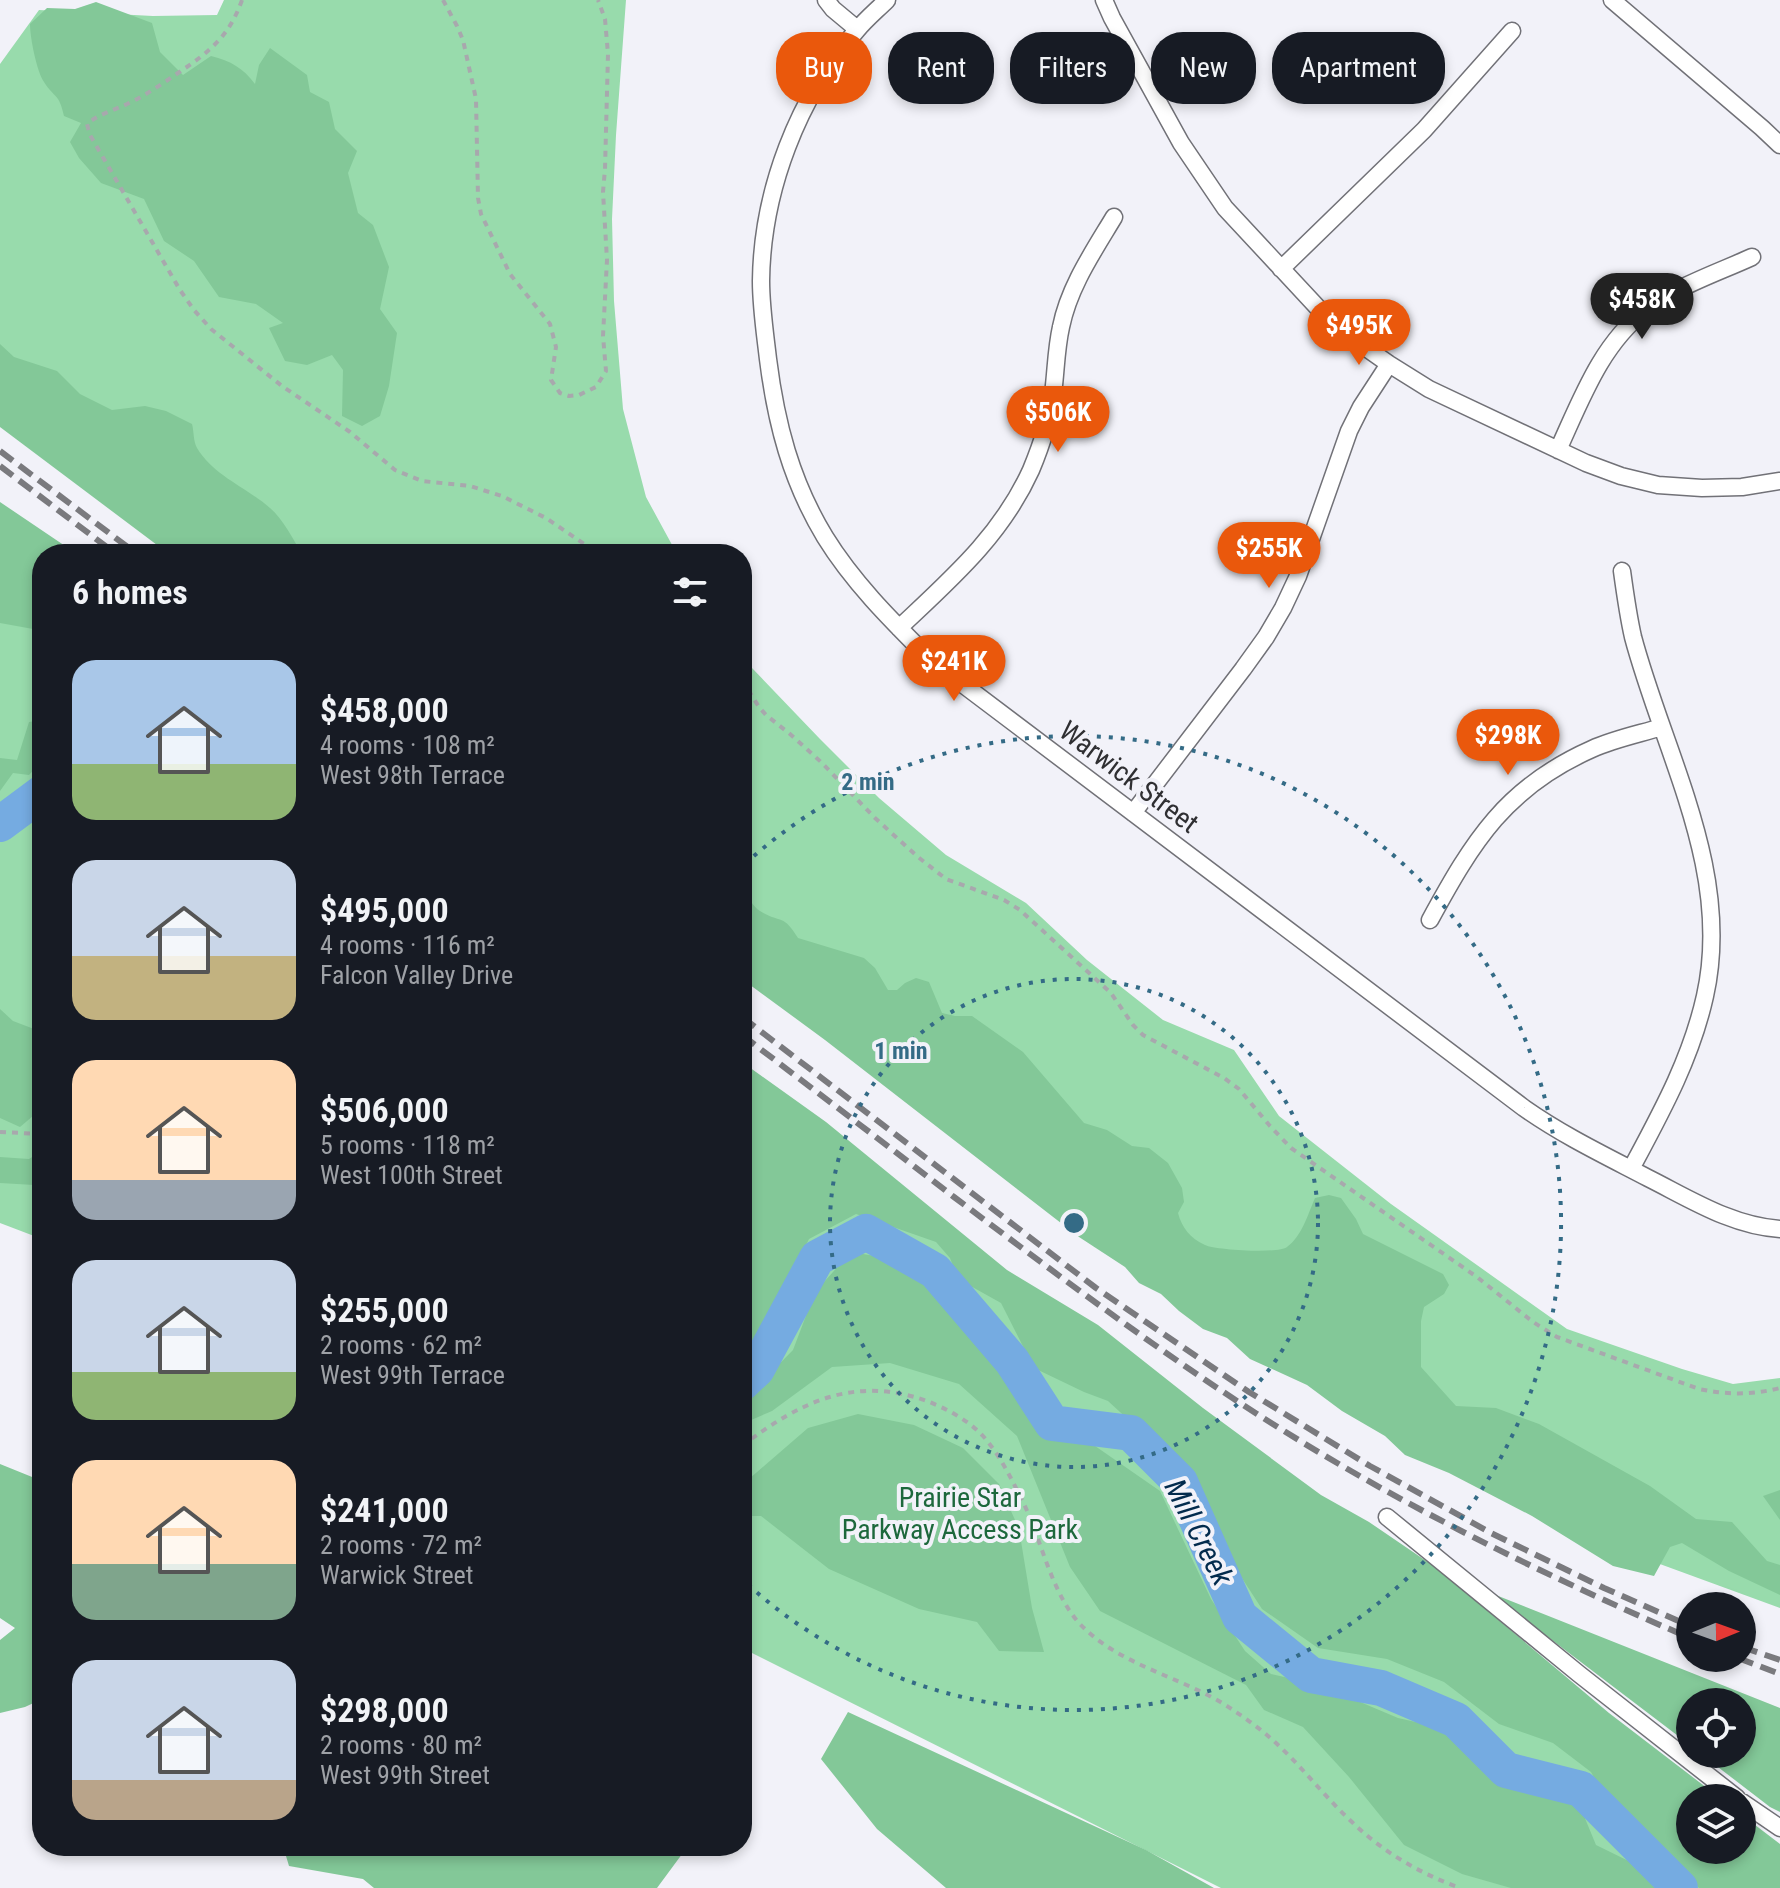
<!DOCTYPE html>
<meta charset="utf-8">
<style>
:root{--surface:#171b24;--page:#20242c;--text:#f1f3f6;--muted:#9ea1a6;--accent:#ea580c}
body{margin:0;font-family:"Roboto Condensed",sans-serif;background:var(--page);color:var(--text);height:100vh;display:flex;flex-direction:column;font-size:30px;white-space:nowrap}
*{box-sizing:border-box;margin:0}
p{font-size:26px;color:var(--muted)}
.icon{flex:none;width:44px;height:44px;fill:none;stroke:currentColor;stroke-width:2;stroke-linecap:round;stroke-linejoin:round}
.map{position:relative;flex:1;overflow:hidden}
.sheet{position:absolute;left:32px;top:544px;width:720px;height:1312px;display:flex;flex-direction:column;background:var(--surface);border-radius:32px;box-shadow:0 4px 12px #0003}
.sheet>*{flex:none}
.hud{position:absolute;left:776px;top:32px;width:760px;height:72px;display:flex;gap:16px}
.needle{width:52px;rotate:89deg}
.fabs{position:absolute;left:1676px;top:1592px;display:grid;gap:16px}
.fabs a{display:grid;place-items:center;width:80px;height:80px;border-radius:50%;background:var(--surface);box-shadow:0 4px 12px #0003;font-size:40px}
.price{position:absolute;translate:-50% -68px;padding:0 18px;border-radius:28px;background:var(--accent);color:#fff;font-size:26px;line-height:52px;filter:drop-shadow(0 2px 4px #0008)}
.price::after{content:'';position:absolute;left:50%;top:48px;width:24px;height:18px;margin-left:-12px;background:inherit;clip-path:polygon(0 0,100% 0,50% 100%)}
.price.current{background:#222;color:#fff}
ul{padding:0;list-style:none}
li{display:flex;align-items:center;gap:24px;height:200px;padding:0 40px}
li span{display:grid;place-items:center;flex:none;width:224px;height:160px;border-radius:24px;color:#555}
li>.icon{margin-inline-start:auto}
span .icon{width:96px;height:96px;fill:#fffc;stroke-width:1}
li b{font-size:34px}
h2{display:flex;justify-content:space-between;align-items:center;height:96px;padding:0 40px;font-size:34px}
.tag{padding:0 28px;border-radius:32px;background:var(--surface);box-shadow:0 4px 12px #0003;font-size:28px;line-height:72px}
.tag.current{background:var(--accent);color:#fff}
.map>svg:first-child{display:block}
</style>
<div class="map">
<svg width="1780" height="1888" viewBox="0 0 1780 1888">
<rect width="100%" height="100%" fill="#f2f2f9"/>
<path fill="#98dbac" d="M224,0h402l-10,135 -4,84 2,82 9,108 23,88 31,57h-468l-209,-161v-329l39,-54 114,6 64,-1z
M0,548l42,29v662l-42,-16z
M742,654l10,14 68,71 59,59 67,57 80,48 61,57 76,60 71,30 45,66 112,88 176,125 115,40 51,15 47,-6v230l-142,-52 -896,-591z
M742,1067l948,783h52l38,38h-559l-479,-240z"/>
<path fill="#83c898" d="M96,2l56,21 8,29 23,23 28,-19c20,5 32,12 44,28l4,-19 11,-17 37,27 3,17 19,10 6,27 22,22 -9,22 10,40 15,12 16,42 -9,42 17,24 -8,53 -9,30 -18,10 -20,-10 1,-46 -11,-15 -25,10 -22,-4 -16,-33 14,-5 -27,-19 -37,-7 -25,-36 -30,-20 -20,-42 -43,-16 -22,-25 -9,-16 11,-19 -17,-7c-5,-23 -9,-17 -20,-34 -7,-10 -14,-44 -14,-58l17,-16 28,1z
M0,344l14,13 43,14 23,23 32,16 33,-4 21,5 26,13c2,7 1,17 5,24 17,28 49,39 73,60 13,11 23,31 32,46h-133l-169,-127z
M0,502l77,52h-35v81l-9,-6 -33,-6z
M42,720v41l-13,14 -16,-2 -13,18v-33l17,2 12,-38z
M742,891c7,6 11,16 18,20 21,13 23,2 38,27l66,20 11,10 13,22h9l8,-7 11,-5 13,4 13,31 13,3h17l51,36 61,71 23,7 25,16 17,2 19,15 14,25 2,14 -6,11c4,15 12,25 27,32 10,5 74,9 82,2 15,-11 21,-33 28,-49l14,-3 12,3 15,21 7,15 80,40 6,11 -5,9 -20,13 -3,14v46l35,39 40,2 43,16 111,62 46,33 36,3 35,39 13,4v30l-51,-24 -47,-28 -12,4 -16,29 -41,-10 -81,-50 -83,-43 -44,-18 -20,-19 -43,-25 -35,-26 -57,-26 -23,-21 -24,-9 -24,-18 -18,-17 -22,-11 -14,-16 -46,-30 -254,-197 -83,-61z
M0,1009l13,12 29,11v49l-4,6 2,23 -20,17 -20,-9z
M742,1062l84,60 181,148 91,55 105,83 118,87 48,27 69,47 171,144 111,85h-30v52h52v-35l38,29v44h-81l-40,-40 -46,-37 -22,-39 -38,-29 -54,-19 -55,-42 -57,-23 -69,-11 -56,-39 -24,-37 -55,-94 -51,-55 -24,-22 -24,-9 -50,-24 -33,-65 -43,-24 -8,-21 -14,-16 -80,-28 -47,25 -60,124 -7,3z
M42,1151v41l-8,-7 -34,-2v-26l29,2z
M851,1252l24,4 61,26 42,52 35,37 36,60 36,8 75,52 51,108 34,52 26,23 49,11 78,33 53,12 58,52 68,17 19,46 51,25 18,18h-154l-49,-14 -58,-29 -55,-68 -46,-50 -39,-17 -18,-25 -146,-74 -30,-44 -53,-131 -58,-52 -69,-21 -58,4 -60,44 -30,13v-22l51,-52 22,-58z
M858,1414l56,11 49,23 36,36 20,45 13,79 12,44 -45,-1 -22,-29 -58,-13 -90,-40 -68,-53h-19v-31l66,-57z
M0,1464l42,17v218l-17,8 -25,6v-73l15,-12 -15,-10z
M1780,1490v30l-17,-24z
M1458,1580l322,128v104l-10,-5 -69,-53h41v-52h-52v43l-146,-111z
M848,1712l298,138 68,38h-268l-69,-59 -56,-70z
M283,1846h405l-31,42h-283l-11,-9 -74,-13z"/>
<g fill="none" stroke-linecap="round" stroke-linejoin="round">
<path stroke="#75abe1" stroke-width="36" d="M0,824l42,-31
M742,1383l15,-14 60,-111 49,-26 69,39 77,90 40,62 79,10 49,49 60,135 71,58 70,13 75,32 50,50 75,19 99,99"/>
<defs>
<path id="street" d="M826,0l7,9 24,20
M887,0c-10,10 -21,19 -30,30 -59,67 -95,161 -96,251 0,26 4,52 7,78 8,64 23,122 57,178 29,47 69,86 107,124l592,447c40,28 80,47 124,70 42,21 84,48 132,51
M1104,0l8,18 69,125 44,65 94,101 33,29 37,26 40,25 157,74 35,13 37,9 44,3 40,-1 38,-6
M1612,0l150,128 18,17
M1281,269l143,-139 88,-99
M1558,450c23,-50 43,-106 88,-140 31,-24 71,-37 106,-53
M1622,571c3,22 6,44 11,66 31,117 100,234 72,359 -14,63 -44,117 -74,173
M899,628c52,-49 102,-92 132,-158 10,-24 19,-51 22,-76 3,-23 3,-45 8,-67 8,-40 32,-75 53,-110
M1133,813l110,-144 23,-32 17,-29 15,-32 51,-145 12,-24 28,-43
M1430,920c43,-79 76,-133 162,-171 22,-10 47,-15 70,-22
M1387,1517l192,157 158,124
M1742,1802l38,26"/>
</defs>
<use href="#street" stroke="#717177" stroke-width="19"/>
<path stroke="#a8a8ad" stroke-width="4" stroke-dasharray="6 6" stroke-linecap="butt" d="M242,0c-13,37 -33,52 -64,73 -15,10 -30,21 -47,29 -15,8 -31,11 -44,22l3,11 90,155 14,20 17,19 71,57 68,46 45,38 27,11 48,5 32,10 44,22 53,36
M443,0l14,26 6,14 13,59 2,99 3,16 29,60 40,50 6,23 -5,33 9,13 9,3 10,-1 17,-8 10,-16 -3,-35 4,-76 -4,-68 2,-23 3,-115 -3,-35 -7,-19
M742,680l17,27 7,8 24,19 31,28 54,56 43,39 28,22 58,21 16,10 91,83 22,32 10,10 81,43 15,11 31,37 21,22 186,129 56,45 24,15 142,52c28,6 54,6 81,-1
M0,1132l42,2
M742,1446c58,-44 112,-71 185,-45 20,8 41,19 56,35 17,19 29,44 41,68 18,38 29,95 60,124 41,40 103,50 149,82 15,10 30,21 43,33 27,25 49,54 76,79 31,30 67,51 108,66"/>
<use href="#street" stroke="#fff" stroke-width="16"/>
<path stroke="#7a7a7e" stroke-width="6" stroke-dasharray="16 8" stroke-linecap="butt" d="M0,451l137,103
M0,466l116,88
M742,1017l354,271 153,104 121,74 121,67 113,55 86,38
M742,1035c71,54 142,108 212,162 92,69 184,139 280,202 144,95 298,171 456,239
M1742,1647l38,13
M1738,1658l42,16"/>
</g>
<g fill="none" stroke="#346b86" stroke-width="4" stroke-dasharray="4 8">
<circle cx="1074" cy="1223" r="244"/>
<path d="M745 864A487 487 0 1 1 745 1582"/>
</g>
<g text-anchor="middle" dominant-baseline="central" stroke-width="8" stroke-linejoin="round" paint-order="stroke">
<g font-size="28" fill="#2f2f32" stroke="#f2f2f9">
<text transform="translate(1129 777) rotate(37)">Warwick Street</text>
</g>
<g font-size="28" fill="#1d683c" stroke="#f2f2f9">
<text x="960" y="1497">Prairie Star<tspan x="960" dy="32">Parkway Access Park</tspan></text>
</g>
<g font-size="30" font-style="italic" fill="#022b4d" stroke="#f2f2f9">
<text transform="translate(1199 1532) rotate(63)">Mill Creek</text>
</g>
</g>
<circle cx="1074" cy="1223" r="12" fill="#346b86" stroke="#f2f2f9" stroke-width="4"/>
<g font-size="24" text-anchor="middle" font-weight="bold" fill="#346b86" stroke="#f2f2f9" stroke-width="8" stroke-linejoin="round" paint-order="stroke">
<text x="868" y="790">2 min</text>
<text x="901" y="1059">1 min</text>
</g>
</svg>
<div class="fabs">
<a><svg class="needle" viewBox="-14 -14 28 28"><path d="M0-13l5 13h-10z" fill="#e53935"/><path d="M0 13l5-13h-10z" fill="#9ea1a6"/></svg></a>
<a><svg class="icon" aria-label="locate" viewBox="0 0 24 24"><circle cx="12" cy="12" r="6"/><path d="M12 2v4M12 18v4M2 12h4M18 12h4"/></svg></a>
<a><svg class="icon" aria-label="layers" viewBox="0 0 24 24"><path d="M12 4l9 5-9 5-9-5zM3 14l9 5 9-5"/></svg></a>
</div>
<b class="price current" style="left:1642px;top:341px">$458K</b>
<b class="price" style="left:1359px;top:367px">$495K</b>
<b class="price" style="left:1058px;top:454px">$506K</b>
<b class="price" style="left:1269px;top:590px">$255K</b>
<b class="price" style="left:954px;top:703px">$241K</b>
<b class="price" style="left:1508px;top:777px">$298K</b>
<div class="hud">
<a class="tag current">Buy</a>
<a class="tag">Rent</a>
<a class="tag">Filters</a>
<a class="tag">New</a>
<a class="tag">Apartment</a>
</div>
<section class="sheet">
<h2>6 homes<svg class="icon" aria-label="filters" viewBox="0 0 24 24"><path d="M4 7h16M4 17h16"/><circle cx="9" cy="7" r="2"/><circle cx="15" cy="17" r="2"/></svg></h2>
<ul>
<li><span style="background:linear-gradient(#a9c7e8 65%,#8fb573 0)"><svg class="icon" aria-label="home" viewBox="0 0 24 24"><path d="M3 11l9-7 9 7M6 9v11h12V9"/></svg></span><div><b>$458,000</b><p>4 rooms · 108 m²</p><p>West 98th Terrace</p></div></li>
<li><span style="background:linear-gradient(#c9d6e8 60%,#c2b280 0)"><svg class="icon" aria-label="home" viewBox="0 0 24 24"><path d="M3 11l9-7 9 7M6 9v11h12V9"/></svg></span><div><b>$495,000</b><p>4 rooms · 116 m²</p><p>Falcon Valley Drive</p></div></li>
<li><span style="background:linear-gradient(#ffd9b3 75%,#9aa5b1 0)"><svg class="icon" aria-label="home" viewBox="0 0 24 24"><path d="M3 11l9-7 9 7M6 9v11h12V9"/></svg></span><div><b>$506,000</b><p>5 rooms · 118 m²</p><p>West 100th Street</p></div></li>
<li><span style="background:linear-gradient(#c9d6e8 70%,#8fb573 0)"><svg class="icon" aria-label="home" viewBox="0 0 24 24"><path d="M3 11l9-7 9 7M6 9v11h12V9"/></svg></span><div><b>$255,000</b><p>2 rooms · 62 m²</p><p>West 99th Terrace</p></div></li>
<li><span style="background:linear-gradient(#ffd9b3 65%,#7fa58c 0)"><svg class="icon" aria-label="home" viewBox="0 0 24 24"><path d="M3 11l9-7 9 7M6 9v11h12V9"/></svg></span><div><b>$241,000</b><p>2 rooms · 72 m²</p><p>Warwick Street</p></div></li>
<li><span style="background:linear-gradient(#c9d6e8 75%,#b9a48a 0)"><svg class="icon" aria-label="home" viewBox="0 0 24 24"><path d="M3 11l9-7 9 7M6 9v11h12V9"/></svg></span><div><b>$298,000</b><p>2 rooms · 80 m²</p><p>West 99th Street</p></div></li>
</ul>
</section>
</div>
